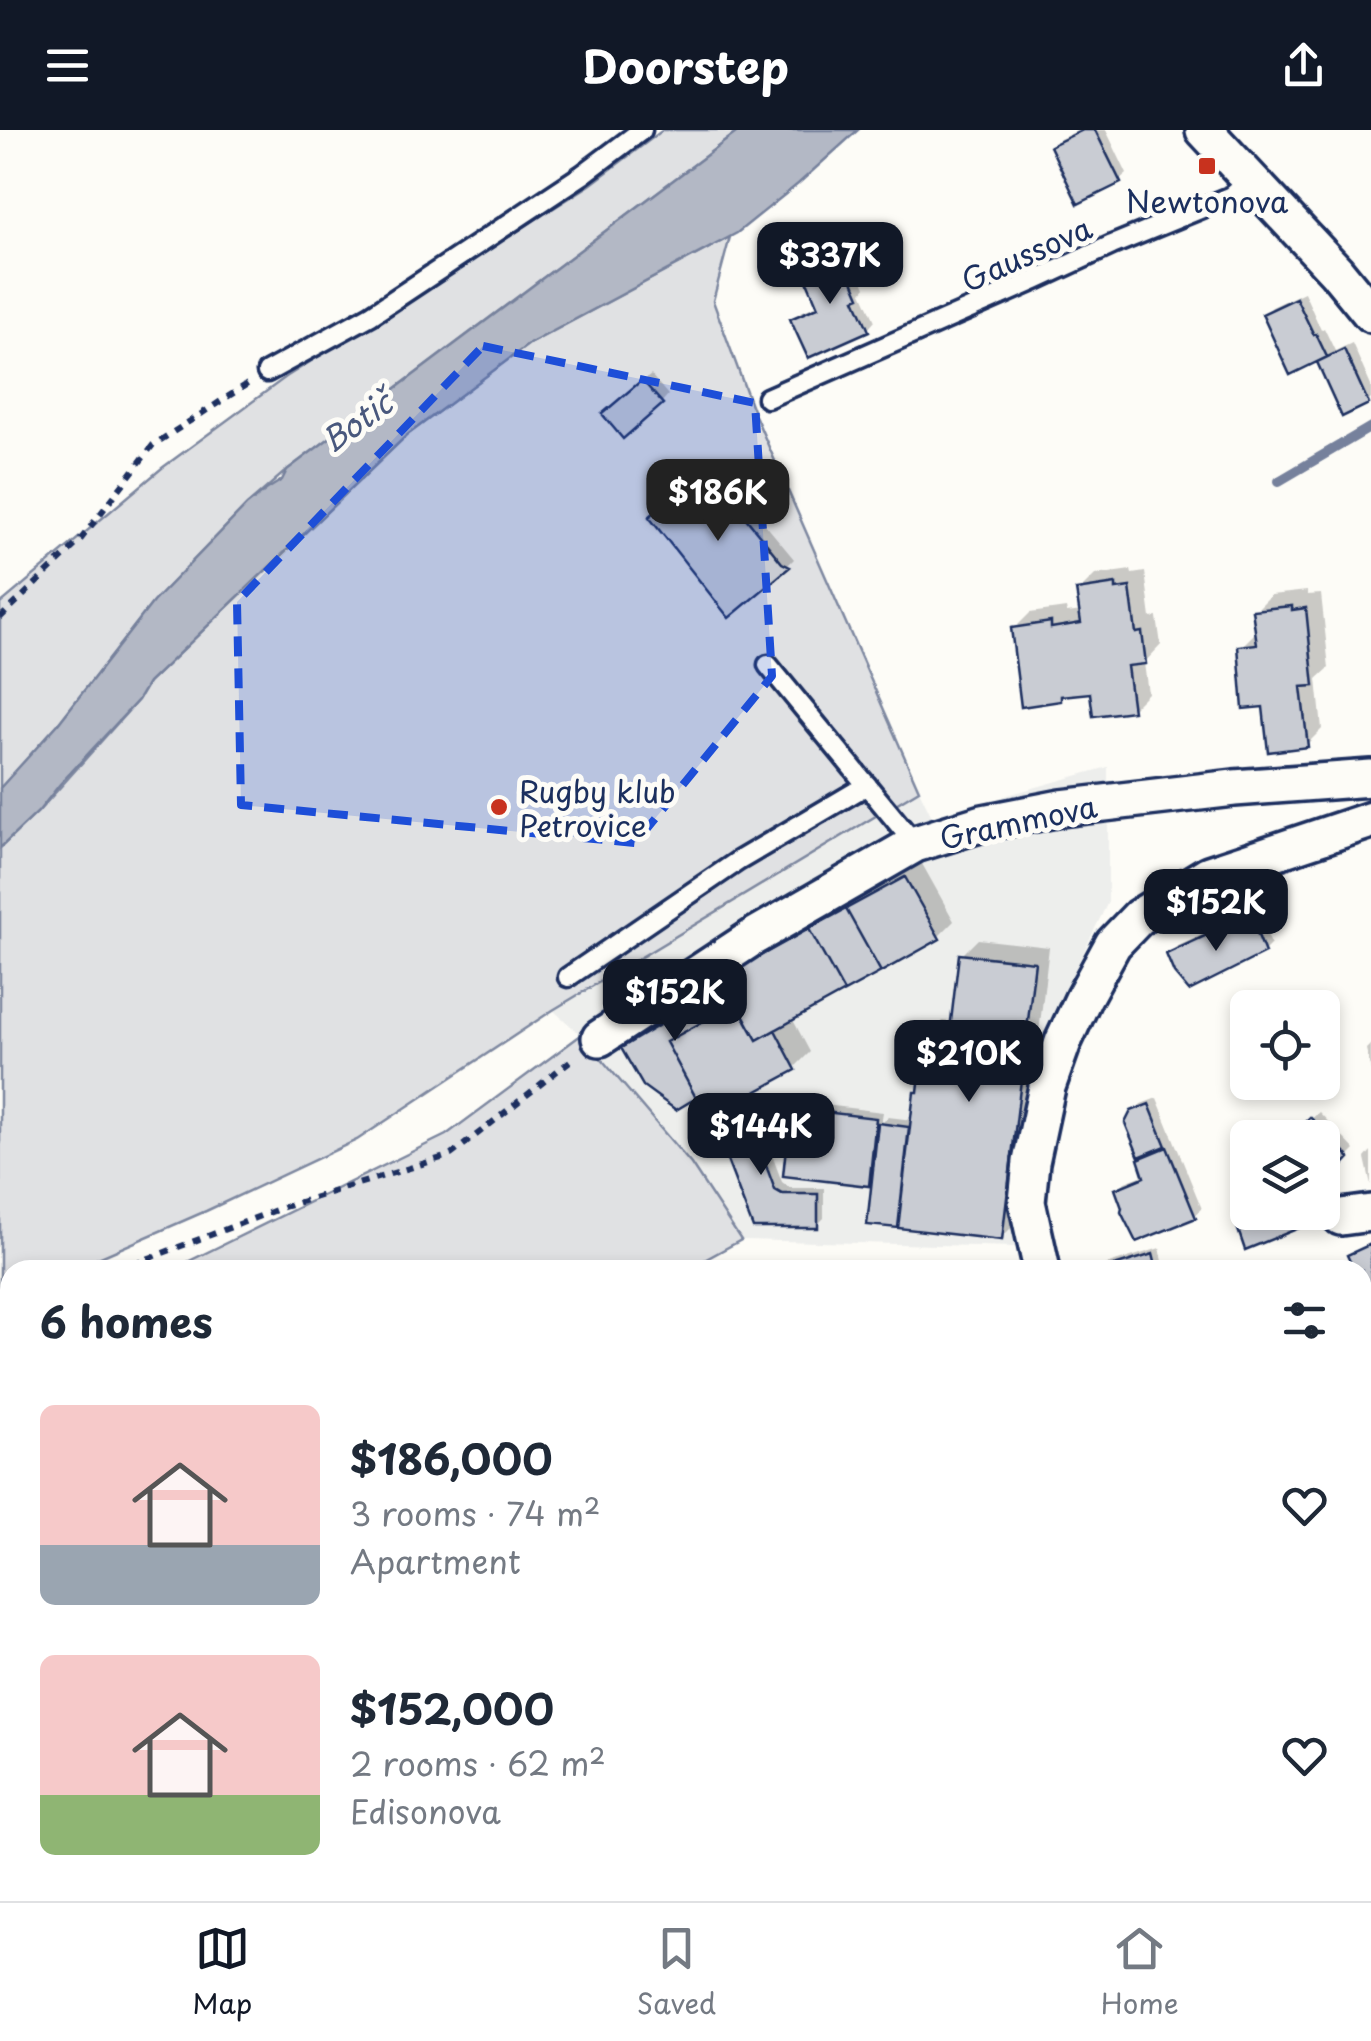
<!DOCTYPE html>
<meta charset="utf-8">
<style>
:root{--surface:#fff;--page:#f2f2f3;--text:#1f2937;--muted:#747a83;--line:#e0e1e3;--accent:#111827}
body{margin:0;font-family:"Playpen Sans",sans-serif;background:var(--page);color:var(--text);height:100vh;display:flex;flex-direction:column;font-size:38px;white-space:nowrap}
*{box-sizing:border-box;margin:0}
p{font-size:32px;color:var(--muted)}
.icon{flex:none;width:55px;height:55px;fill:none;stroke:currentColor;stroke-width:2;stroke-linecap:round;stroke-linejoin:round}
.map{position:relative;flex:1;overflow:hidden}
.details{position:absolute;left:0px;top:1130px;width:1372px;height:642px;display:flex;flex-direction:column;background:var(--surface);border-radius:30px 30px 0 0;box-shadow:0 5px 15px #0003}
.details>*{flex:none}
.tools{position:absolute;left:1230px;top:860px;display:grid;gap:20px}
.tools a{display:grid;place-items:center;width:110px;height:110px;border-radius:15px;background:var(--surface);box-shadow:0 5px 15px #0003;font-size:50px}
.price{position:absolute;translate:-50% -85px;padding:0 22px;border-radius:20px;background:var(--accent);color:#fff;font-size:32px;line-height:65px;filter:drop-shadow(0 2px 5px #0008)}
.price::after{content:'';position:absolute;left:50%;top:60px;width:30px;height:22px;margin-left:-15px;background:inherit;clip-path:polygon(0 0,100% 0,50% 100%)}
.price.current{background:#222;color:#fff}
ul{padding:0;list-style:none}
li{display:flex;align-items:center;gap:30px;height:250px;padding:0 40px}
li span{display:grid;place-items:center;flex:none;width:280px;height:200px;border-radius:15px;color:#555}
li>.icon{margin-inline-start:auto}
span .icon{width:120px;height:120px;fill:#fffc;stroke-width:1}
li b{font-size:42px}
h2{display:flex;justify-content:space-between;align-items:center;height:120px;padding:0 40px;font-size:42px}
header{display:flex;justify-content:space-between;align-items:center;height:130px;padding:0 40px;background:var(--accent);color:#fff;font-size:45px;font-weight:700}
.tabs{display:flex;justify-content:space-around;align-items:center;height:140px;border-top:2px solid var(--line);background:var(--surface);font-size:28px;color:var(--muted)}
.tabs a{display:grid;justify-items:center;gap:5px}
.tabs .current{color:var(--accent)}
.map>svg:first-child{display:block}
</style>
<header><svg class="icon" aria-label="menu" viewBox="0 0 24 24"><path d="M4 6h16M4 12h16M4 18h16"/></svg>Doorstep<svg class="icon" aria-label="share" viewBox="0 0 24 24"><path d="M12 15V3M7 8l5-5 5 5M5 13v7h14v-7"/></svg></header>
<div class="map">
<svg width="1371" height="1771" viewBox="0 0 1371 1771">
<rect width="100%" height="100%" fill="#fdfcf7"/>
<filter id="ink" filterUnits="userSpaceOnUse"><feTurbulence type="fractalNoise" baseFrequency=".01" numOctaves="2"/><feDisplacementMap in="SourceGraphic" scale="20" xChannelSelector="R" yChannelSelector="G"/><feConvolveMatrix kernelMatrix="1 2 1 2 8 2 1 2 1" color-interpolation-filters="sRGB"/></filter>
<g filter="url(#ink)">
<path fill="#edeeec" d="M1108,637v135l-79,162 -14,129 2,54 -276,-7 -50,-76 -110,-129 -28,-25 366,-220 15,31 74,-26z"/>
<path fill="#e0e1e3" stroke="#7e88a0" stroke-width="2.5" d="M663,0h77l-453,340 -40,35 -94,97 -95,122 -58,65v-185l162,-136 124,-91 304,-192z
M730,107l-17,64 41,112 165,377 -366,220 -196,130 -151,71 -135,59h-61v27l-10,4v-453l38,-36 100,-112 10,-17 258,-247 123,-92z
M581,905l110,129 50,76 -55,30h-515l275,-135z
M10,1214v278l-10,2v-276z"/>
<path fill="#b3b8c5" stroke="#76819c" stroke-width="2.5" d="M740,0h118l-60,54 -61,49 -208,111 -123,92 -258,247 -10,17 -78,84 -22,28 -38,36v-60l58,-64 95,-122 94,-97 19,-15 16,-10 5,-10z"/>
<path fill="#0003" d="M1079,0h27l21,44 -8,7 -66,-35 7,-7z
M847,115l19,42 -4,5 13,29 -7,8 -75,-10 8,-7 19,-8 -16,-36 8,-8z
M1304,162l17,38 3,-2 11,23 17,-8 19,43v13l-3,3 -25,11 -24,-54 -54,-44 7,-8z
M651,245l17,20 -7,8 -49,4z
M715,334l79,95 -7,7 -127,-56z
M1131,440l1,4 13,-2 6,46 6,-1 4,28 -17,18 4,30 -16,16 -40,-19 -26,3 -6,6 -46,-70 16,-16 36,-5 1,5 15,-2 -3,-20 16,-16z
M1307,461v4l14,-1 8,74 -12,11 5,50 -16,16 -40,-41 -25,-57 17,-17 -3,-19 16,-16z
M921,732l33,59 -16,16 -146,81 18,34 -16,16 -100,28 -70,-47 8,-8 36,-22 73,-58 130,-75 1,3z
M1257,780l14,34 -7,7 -95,3 7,-7z
M978,809l71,8 -32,275 -16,16 -131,-15 5,-47 -7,7 -75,-73 7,-8 83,10 -2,12 7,-7 25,3 3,-27 5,-5 6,-51 16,-16 11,1 8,-67z
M1371,914v28l-5,-23z
M1157,968l45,111 -8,7 -76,-27 7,-7 21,-8 -4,-16 -14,-35 5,-11 8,-8z
M763,972l10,26 -8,8 17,46 8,6h34v30l-7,7h-62l-39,-101 8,-7z
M1319,982l36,38 -20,20 -13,-32 -23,-7z
M1371,1021v34l-6,-27z
M1328,1052l9,23 -7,7 -92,10 12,-10h72v-28z
M1160,1118l5,22h-76z
M1371,1347v93l-9,3v-93z
M256,1762h48l5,9h-65z
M399,1762h201l-17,9h-194z
M765,1762h83l4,9h-83z
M1061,1762h44l8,9h-43z
M1158,1762h74l-9,9h-74z
M1312,1762h22l3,9h-47z"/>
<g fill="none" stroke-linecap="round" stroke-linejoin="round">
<path stroke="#76819c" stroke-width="10" d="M1279,351l92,-54"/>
</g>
<path fill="#c9ccd3" stroke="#1b2f5e" stroke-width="2.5" d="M1083,0h12l26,53 -43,21 -28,-58z
M840,120l20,47 -5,2 14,32 -61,27 -18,-39 28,-12 -17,-40z
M1296,168l18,37 2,-1 11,23 -37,18 -28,-61z
M1344,219l25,55 -27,13 -25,-55z
M642,250l21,24 -40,35 -21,-25z
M707,340l75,93 8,4 -61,51 -80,-101z
M1116,454v5l14,-2 6,46 6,-1 4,32 -19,2 6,45 -40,5 -3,-23 -29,3v5l-40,6 -10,-79 40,-6v6l30,-5 -5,-33z
M1292,476v4l14,-2 8,78 -13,1 7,60 -40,5 -5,-45 -20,2 -5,-63 19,-2 -5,-34z
M905,747l35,62 -59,33 -35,-63z
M846,779l35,63 -37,20 -35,-63z
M1250,785l15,38 -76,38 -15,-18 -8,-19z
M809,799l35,63 -87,48 -35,-63z
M959,824l76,8 -33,278 -104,-12 16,-136h4l6,-54 -4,-2 29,2z
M722,847l15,26 -71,39 30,56 -20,12 -33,-24 -22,-38 45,-27 -4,-6z
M737,873l20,37 18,-10 21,40 -89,48 -41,-76z
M1149,974l17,42 -27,11 -14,-34 6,-12z
M755,978l12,29 -10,4 18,49 7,4h36v34h-65l-40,-104z
M790,978l86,10 -7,68 -86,-10z
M1310,987l23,24 -11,11v-14h-21l-5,-7z
M878,993l31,4 -11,101 -31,-3z
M1333,1011l17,17 -14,15 -14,-11v-10z
M1167,1017l29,71 -60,24 -15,-30 1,-4 -7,-19 29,-12 -6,-18z
M1322,1062l9,23 -86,35 -10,-29 22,-9h65z
M1371,1114v61l-9,-17v-18h-8l-7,-15z
M1153,1124l4,16h-56z
M1364,1352l7,18v73l-9,3z
M259,1762h35l4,9h-56z
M413,1762h192l-17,9h-193z
M762,1762h76l4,9h-76z
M1058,1762h33l8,9h-33z
M1155,1762h60l8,9h-77z"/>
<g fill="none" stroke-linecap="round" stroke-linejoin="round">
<defs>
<path id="service" d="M267,242l104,-57 211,-140 60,-45
M767,268l269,-118 76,-35 120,-49 19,-16
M768,535l147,179
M568,847l170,-116 129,-76"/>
<path id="minor" d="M1204,0l132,141 35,43
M600,908l155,-102 160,-92 68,-21 78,-15 173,-20 137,-10
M1341,1087l30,-4
M1042,1140l-15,-68 4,-40 16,-75 16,-45 21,-45 29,-53 26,-27 70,-43 162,-54
M1362,1527l9,-3
M1362,1559l9,11"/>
</defs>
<use href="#service" stroke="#1b2f5e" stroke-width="25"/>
<use href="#minor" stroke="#1b2f5e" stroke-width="42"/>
<path stroke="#1b2f5e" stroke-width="6" stroke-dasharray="8 8" stroke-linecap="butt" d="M0,488l78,-75 75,-98 96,-62
M118,1140l166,-63 167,-52 124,-98
M0,1196l10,-5"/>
<use href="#service" stroke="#fdfcf7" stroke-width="18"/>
<use href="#minor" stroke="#fdfcf7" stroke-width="35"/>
</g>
</g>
<path fill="#1d4ed8" fill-opacity="0.2" stroke="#1d4ed8" stroke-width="8" stroke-dasharray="20 12" stroke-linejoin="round" d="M483,216l272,57 17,273 -137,167 -394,-38 -4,-203z"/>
<g fill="#c8321e" stroke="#fdfcf7" stroke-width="4">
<rect x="1197" y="26" width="20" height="20" rx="5"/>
<circle cx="499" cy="677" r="10"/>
</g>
<g text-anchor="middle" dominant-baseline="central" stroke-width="10" stroke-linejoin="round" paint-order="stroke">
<g font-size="30" fill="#1b2f5e" stroke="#fdfcf7">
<text x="1207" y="70">Newtonova</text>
<text x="519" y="660" text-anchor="start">Rugby klub<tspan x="519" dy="34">Petrovice</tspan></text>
</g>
<g font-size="30" fill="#1b2f5e" stroke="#fdfcf7">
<text transform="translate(1026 123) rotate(-24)">Gaussova</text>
<text transform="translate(1018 691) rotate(-12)">Grammova</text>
</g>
<g font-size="32" font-style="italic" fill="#49587d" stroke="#fdfcf7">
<text transform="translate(356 291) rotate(-36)">Botič</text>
</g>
</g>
</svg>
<div class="tools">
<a><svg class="icon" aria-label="locate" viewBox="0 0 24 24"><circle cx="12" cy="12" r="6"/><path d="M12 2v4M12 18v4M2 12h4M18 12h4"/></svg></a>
<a><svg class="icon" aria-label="layers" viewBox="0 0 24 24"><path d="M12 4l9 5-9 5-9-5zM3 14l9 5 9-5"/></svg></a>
</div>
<b class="price" style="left:830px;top:177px">$337K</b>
<b class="price current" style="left:718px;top:414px">$186K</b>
<b class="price" style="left:1216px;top:824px">$152K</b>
<b class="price" style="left:675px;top:914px">$152K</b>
<b class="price" style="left:969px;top:975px">$210K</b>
<b class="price" style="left:761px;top:1048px">$144K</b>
<section class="details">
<h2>6 homes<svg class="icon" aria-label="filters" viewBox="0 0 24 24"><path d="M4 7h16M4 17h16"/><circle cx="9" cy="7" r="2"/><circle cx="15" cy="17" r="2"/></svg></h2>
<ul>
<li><span style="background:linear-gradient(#f6c9c9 70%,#9aa5b1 0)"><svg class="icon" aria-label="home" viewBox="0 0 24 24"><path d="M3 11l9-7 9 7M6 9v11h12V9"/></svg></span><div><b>$186,000</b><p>3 rooms · 74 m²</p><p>Apartment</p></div><svg class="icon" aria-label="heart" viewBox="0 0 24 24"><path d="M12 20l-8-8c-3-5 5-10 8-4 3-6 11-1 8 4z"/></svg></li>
<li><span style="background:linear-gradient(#f6c9c9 70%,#8fb573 0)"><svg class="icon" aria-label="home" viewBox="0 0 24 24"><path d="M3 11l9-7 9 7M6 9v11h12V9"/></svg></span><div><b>$152,000</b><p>2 rooms · 62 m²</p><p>Edisonova</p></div><svg class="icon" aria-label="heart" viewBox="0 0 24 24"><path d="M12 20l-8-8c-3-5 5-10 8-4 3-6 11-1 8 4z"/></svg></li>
</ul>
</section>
</div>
<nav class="tabs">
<a class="current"><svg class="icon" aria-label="map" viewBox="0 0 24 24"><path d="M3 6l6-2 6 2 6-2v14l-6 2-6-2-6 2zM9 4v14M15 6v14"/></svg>Map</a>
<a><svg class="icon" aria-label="saved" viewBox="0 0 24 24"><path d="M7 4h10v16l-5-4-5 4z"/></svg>Saved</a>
<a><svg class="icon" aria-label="home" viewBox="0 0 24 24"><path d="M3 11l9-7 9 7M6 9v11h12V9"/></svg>Home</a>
</nav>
